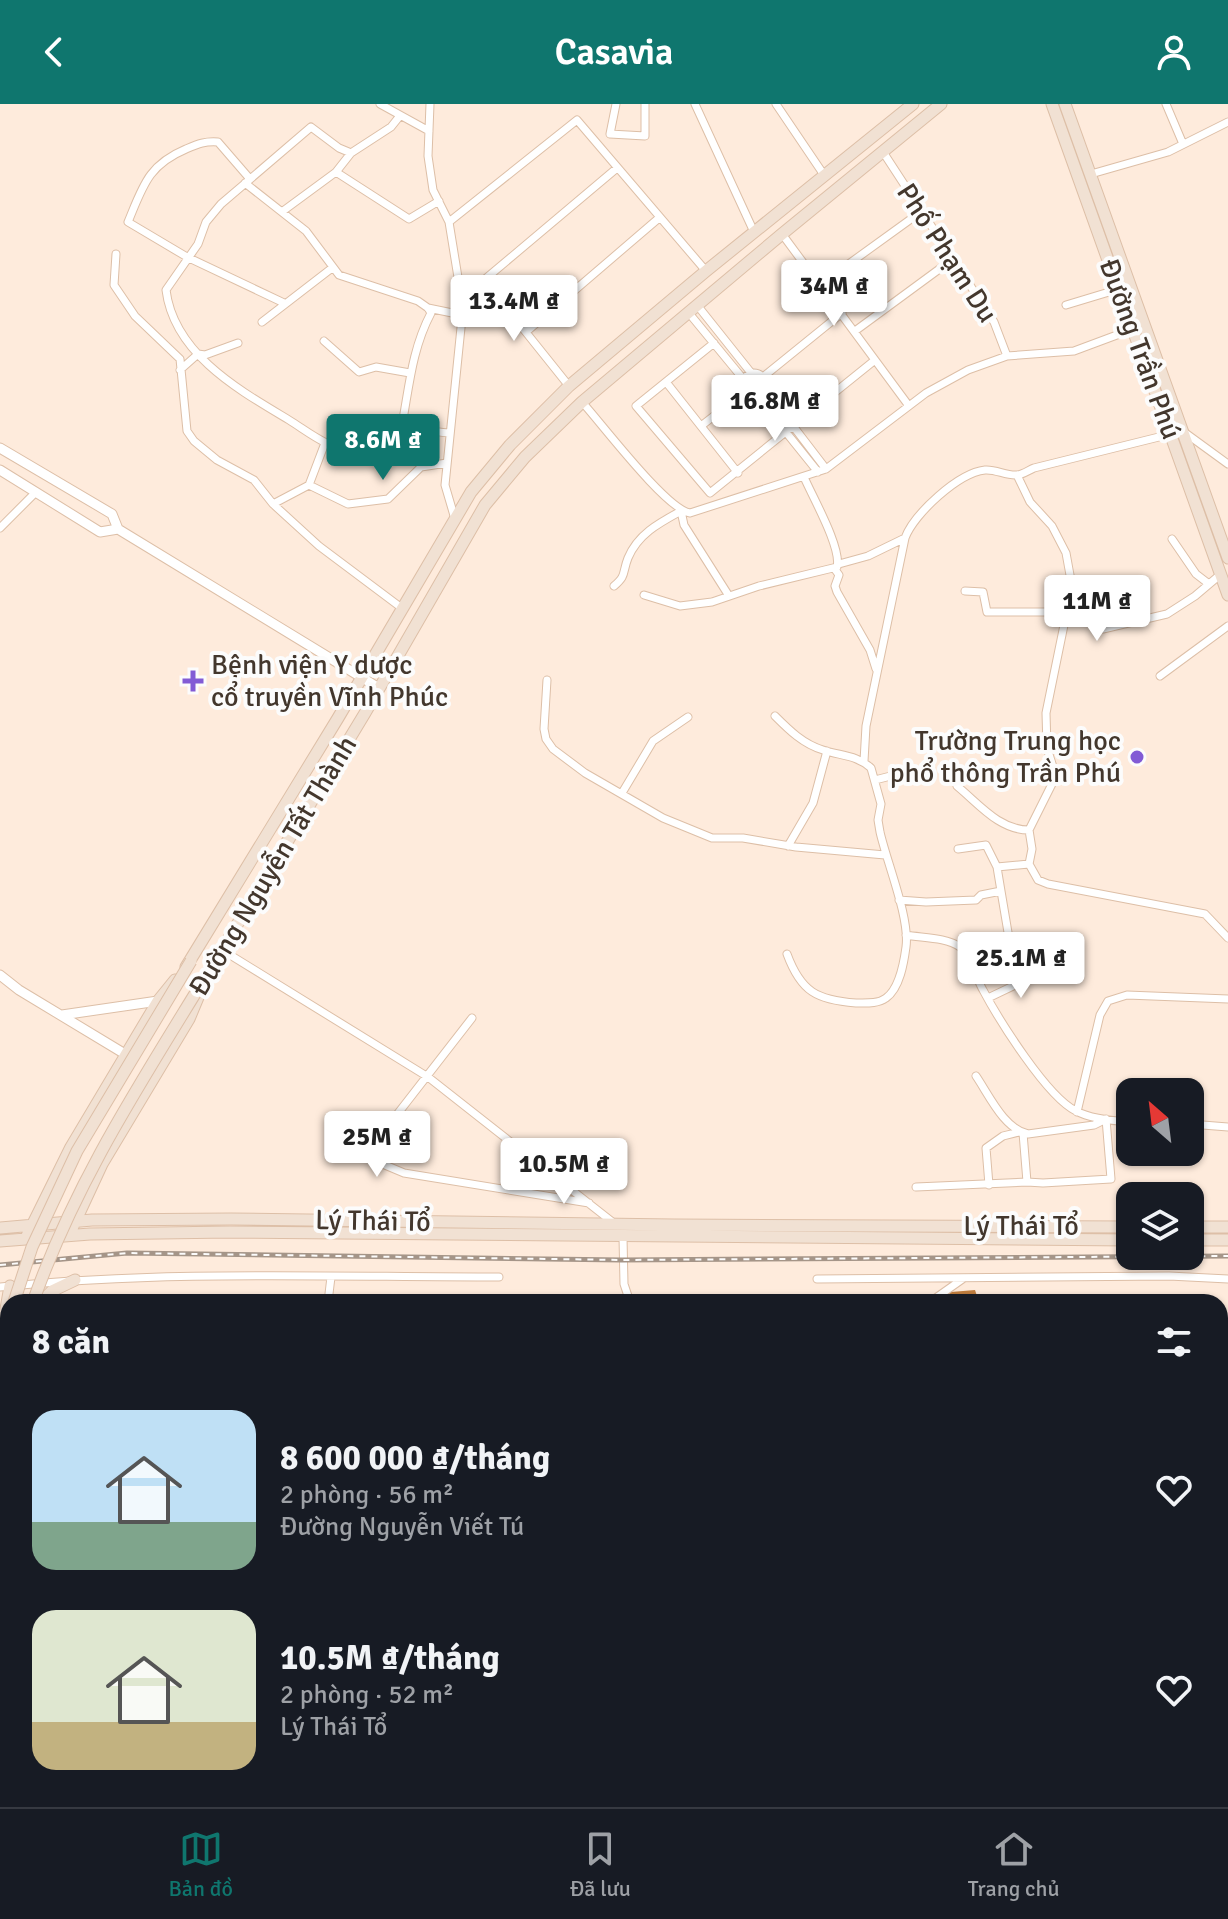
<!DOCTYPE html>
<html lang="vi">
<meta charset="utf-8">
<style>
:root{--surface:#171b24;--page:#242831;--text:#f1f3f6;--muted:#9ea1a6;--line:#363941;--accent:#0f766e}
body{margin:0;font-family:Signika,sans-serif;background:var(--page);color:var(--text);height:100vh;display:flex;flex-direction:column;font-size:30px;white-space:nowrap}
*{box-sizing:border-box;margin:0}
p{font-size:26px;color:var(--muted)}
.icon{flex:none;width:44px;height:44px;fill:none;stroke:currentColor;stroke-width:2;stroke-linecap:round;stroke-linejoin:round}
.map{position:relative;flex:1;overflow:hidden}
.drawer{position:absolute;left:0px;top:1190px;width:1228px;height:514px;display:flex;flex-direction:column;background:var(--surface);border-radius:24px 24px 0 0;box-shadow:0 2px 6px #0004}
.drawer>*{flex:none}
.needle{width:52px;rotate:332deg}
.tools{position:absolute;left:1116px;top:974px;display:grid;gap:16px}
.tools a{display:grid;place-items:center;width:88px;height:88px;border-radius:16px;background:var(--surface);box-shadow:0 2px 6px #0004;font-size:40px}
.price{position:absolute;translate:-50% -68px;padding:0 18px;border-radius:8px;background:#fff;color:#222;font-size:26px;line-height:52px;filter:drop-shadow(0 2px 4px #0008)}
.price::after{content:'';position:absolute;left:50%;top:48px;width:24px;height:18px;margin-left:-12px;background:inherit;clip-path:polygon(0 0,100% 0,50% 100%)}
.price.active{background:var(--accent);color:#fff}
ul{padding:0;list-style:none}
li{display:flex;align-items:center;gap:24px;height:200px;padding:0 32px}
li span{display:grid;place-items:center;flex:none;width:224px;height:160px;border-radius:24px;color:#555}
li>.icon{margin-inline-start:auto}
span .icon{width:96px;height:96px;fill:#fffc;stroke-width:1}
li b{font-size:34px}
h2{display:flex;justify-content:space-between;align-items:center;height:96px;padding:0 32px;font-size:34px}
header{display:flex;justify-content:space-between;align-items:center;height:104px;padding:0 32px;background:var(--accent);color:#fff;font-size:36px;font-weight:600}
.menu{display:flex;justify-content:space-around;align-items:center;height:112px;border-top:2px solid var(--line);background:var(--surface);font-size:22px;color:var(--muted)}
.menu a{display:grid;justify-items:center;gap:4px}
.menu .active{color:var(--accent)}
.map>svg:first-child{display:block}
</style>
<header><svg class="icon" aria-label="back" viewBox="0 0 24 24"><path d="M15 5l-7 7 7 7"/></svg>Casavia<svg class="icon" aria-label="person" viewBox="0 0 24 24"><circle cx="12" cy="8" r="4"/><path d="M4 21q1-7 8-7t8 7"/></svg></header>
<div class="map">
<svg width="1228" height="1703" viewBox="0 0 1228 1703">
<defs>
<pattern id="water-ripples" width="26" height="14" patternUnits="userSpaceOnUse" patternTransform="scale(2)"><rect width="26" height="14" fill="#c27f3f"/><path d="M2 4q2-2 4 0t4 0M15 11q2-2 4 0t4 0" fill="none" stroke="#9f6935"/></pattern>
</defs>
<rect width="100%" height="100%" fill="#feebdc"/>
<path fill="url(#water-ripples)" d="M975,1186l4,12h-20l-12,-7 4,-3z
M1011,1696h130l-9,7h-123z"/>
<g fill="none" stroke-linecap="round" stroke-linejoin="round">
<defs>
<path id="minor" d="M380,0l49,27
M430,0l-2,52 5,34 16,32 14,86 -18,177 10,34
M616,0l-6,30 35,2v-32
M695,0l59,128
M776,0l48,71
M1166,0l17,40
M399,13l-8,10 -40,26 -12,-5 -28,-21 -90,77 -15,18 -8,22 -32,46c8,64 73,100 123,130 21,13 40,30 66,30 17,0 30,-16 45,-20 10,-2 38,2 50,3
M883,48l111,170 13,34
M336,68l73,47 30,-18
M1091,70l77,-22 60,-30
M250,75l-32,-37c-13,-1 -20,2 -32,7 -38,16 -43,37 -58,73l59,35 97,46
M245,79l61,48 33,44 79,26 10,7 3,5c-20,38 -22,77 -30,117
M283,107l53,-39 15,-19
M449,118l128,-102 129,151
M782,130l127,172
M116,150l-2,31 21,31 45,43 7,72 7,10 23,19 37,20 19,24 36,-19 16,-42
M484,176l85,106
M460,180l24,-4 133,-112
M821,180l101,-73
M697,201l55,69
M1066,201l53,-16
M428,204l34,7
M688,208l56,68
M262,218l70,-54
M855,227l98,-72
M526,228l133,-114
M324,237l35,31 17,-5 34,6
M714,239l-78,63 74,87 165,-133
M180,266l18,-16 7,1 33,-12
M743 280a11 11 0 1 1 22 0a11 11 0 1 1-22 0Z
M763,273l79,-64
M666,278l72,91
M764,284l62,81
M756,291l62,77
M582,298c20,22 84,107 108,111l136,-44 100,-76 42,-23 39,-14 67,-5 59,-22
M701,322l45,-35
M1184,328l44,32
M1017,371l13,27 22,24 14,27 6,33 -26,127 1,35 7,22v10l-25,50 3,19 -3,15 9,16 10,4 157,30 23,24
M309,381l39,19 40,-5 33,-32 26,-4
M273,400l46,42 84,63
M0,424l36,-36
M1172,435l24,35 13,10
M839,460l29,-8 37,-18
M834,464l5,7 -4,11 2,6 33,58 6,19
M614,482c13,-11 8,-13 14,-28 10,-24 31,-35 53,-47l3,14 45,71
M965,487l18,1 4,20h79l37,17 64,-15 28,-18 26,-22
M644,491l36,11 32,-4 47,-16 78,-19c5,-19 -25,-71 -33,-90
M1160,572l68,-50
M547,576l-3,49 2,10 7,10 32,24 78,45 49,20h31l53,9 89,8
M775,612c14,14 28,28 48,34 18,6 34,5 48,18l10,36 -3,16 2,12c7,31 30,86 26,115 -2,15 -6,41 -20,51 -8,6 -20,5 -30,5 -39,-3 -55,-11 -69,-49
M864,657l2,-35 39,-188c9,-24 53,-65 80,-68 11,-1 21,6 32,5 5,0 12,-5 17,-7l137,-34
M875,676l39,-10
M957,682c22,18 42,44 72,44
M622,689l31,-52 35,-24
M788,742l25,-43 14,-52
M958,745l28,-4 11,22
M899,796l27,2 50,-2 5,-5 20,-4 -4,-24 32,-3
M906,831c16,3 40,2 54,12 11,9 16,31 23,43 16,30 64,107 93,121 15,8 37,10 54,11
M222,846l206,127 187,147
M974,868l38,-16 -11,-65
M988,894l46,-22 17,3
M472,914l-101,130 2,12 31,13 185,30
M976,972c13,19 28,53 52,58l66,-9 12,-6 5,60 -68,4 -16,-1 -4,-49
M1077,1008l23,-97 8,-14 19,-6 101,4
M1190,1020l38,3
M989,1081l-3,-37 17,-12 16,-4
M916,1083l111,-5
M623,1133l1,47 6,18
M817,1175l352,-3 59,3
M0,1183c166,-17 333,-10 499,-10
M328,1198l3,-25
M930,1198l34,-24
M0,1609l8,1
M166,1696l53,7
M996,1696l1,7
M90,1703l1,-7
M264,1703l1,-7
M488,1703v-7
M612,1703l1,-7
M890,1703v-7"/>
<path id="tertiary" d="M0,344l112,66 6,15 261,159
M0,366l100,62 18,-3
M0,871l19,15 106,64
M62,911l96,-14"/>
<path id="secondary" d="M1052,0l176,491
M1065,0l163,454
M186,863l152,-249 133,-226 39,-47 59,-59 137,-115 207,-167
M1190,1123h38
M0,1124l92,-8 139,-1 443,6 456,2
M69,1131l33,-71 87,-145 20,-48 156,-258 120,-208 40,-48 57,-55 200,-168 159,-130
M26,1134l45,-91 87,-146 17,-21
M1190,1136h38
M0,1137l90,-7 140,-2 900,8
M41,1198l11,-11 23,-11
M0,1239l10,-57
M0,1282l8,-51
M0,1433l8,-63
M0,1489l8,-61"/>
<path id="primary" d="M1220,1529l8,-237
M1220,1690l8,1
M1192,1703l9,-7"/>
</defs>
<use href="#minor" stroke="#ddbfa7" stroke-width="9"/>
<use href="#tertiary" stroke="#ddbfa7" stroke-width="11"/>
<use href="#secondary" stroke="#ddbfa7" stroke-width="13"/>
<use href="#primary" stroke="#9f7855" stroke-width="14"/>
<use href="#minor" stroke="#fff" stroke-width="7"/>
<use href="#tertiary" stroke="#fff" stroke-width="9"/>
<use href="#secondary" stroke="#f1e1d3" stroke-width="11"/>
<use href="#primary" stroke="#e3c3a6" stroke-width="12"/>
<defs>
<path id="rail" d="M0,1161l127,-12 495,7 606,-4"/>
</defs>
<use href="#rail" stroke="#a59588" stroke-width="5"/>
<use href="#rail" stroke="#fcfcfc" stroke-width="2" stroke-dasharray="6" stroke-linecap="butt"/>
<defs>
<path id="secondary-bridge" d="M14,1198l18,-55 45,-96 114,-190
M33,1198c43,-122 109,-221 176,-331"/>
</defs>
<use href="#secondary-bridge" stroke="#ddbfa7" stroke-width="13" stroke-linecap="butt"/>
<use href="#secondary-bridge" stroke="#f1e1d3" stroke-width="11"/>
</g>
<g fill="#825bd5" stroke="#fcfcfc" stroke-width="3">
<path d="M189 565h8v8h8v8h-8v8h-8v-8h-8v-8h8z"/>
<circle cx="1137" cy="653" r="8"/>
</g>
<g text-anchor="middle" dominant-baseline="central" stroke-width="8" stroke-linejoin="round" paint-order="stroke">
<g font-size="28" fill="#43372d" stroke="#fcfcfc">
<text transform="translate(947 149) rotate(57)">Phố Phạm Du</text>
<text transform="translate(1140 245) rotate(70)">Đường Trần Phú</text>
<text transform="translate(273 762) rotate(-59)">Đường Nguyễn Tất Thành</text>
<text transform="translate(373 1117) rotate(1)">Lý Thái Tổ</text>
<text x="1021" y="1122">Lý Thái Tổ</text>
</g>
<g font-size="28" fill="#43372d" stroke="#fcfcfc" text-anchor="start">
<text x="211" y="561">Bệnh viện Y dược<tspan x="211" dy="32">cổ truyền Vĩnh Phúc</tspan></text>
<text x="1121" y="637" text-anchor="end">Trường Trung học<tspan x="1121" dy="32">phổ thông Trần Phú</tspan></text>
</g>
</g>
</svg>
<div class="tools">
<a><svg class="needle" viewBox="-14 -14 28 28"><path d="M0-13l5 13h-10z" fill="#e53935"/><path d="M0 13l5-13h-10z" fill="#9ea1a6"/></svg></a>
<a><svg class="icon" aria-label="layers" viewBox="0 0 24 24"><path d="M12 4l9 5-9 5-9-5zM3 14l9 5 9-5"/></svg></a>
</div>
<b class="price" style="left:834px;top:224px">34M ₫</b>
<b class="price" style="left:514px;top:239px">13.4M ₫</b>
<b class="price" style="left:775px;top:339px">16.8M ₫</b>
<b class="price active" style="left:383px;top:378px">8.6M ₫</b>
<b class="price" style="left:1097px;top:539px">11M ₫</b>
<b class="price" style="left:1021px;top:896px">25.1M ₫</b>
<b class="price" style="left:377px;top:1075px">25M ₫</b>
<b class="price" style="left:564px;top:1102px">10.5M ₫</b>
<section class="drawer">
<h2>8 căn<svg class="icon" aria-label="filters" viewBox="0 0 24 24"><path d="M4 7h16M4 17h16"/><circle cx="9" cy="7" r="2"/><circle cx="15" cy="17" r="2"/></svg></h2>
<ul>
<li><span style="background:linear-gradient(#bfe0f5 70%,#7fa58c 0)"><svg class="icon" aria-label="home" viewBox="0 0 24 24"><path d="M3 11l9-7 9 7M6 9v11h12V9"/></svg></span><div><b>8 600 000 ₫/tháng</b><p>2 phòng · 56 m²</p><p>Đường Nguyễn Viết Tú</p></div><svg class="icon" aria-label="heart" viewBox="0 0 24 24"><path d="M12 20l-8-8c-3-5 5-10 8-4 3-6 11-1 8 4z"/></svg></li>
<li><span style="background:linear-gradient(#dfe7d0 70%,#c2b280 0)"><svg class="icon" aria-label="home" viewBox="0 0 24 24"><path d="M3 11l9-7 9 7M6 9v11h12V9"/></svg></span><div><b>10.5M ₫/tháng</b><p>2 phòng · 52 m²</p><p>Lý Thái Tổ</p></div><svg class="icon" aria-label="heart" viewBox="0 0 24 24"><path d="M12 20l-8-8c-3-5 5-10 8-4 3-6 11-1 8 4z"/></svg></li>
</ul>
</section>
</div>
<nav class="menu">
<a class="active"><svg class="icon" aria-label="map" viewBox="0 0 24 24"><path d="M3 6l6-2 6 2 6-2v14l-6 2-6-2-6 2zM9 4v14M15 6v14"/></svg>Bản đồ</a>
<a><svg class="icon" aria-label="saved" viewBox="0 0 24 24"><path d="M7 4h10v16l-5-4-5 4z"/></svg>Đã lưu</a>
<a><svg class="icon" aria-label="home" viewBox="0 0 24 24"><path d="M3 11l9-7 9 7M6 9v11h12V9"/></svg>Trang chủ</a>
</nav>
